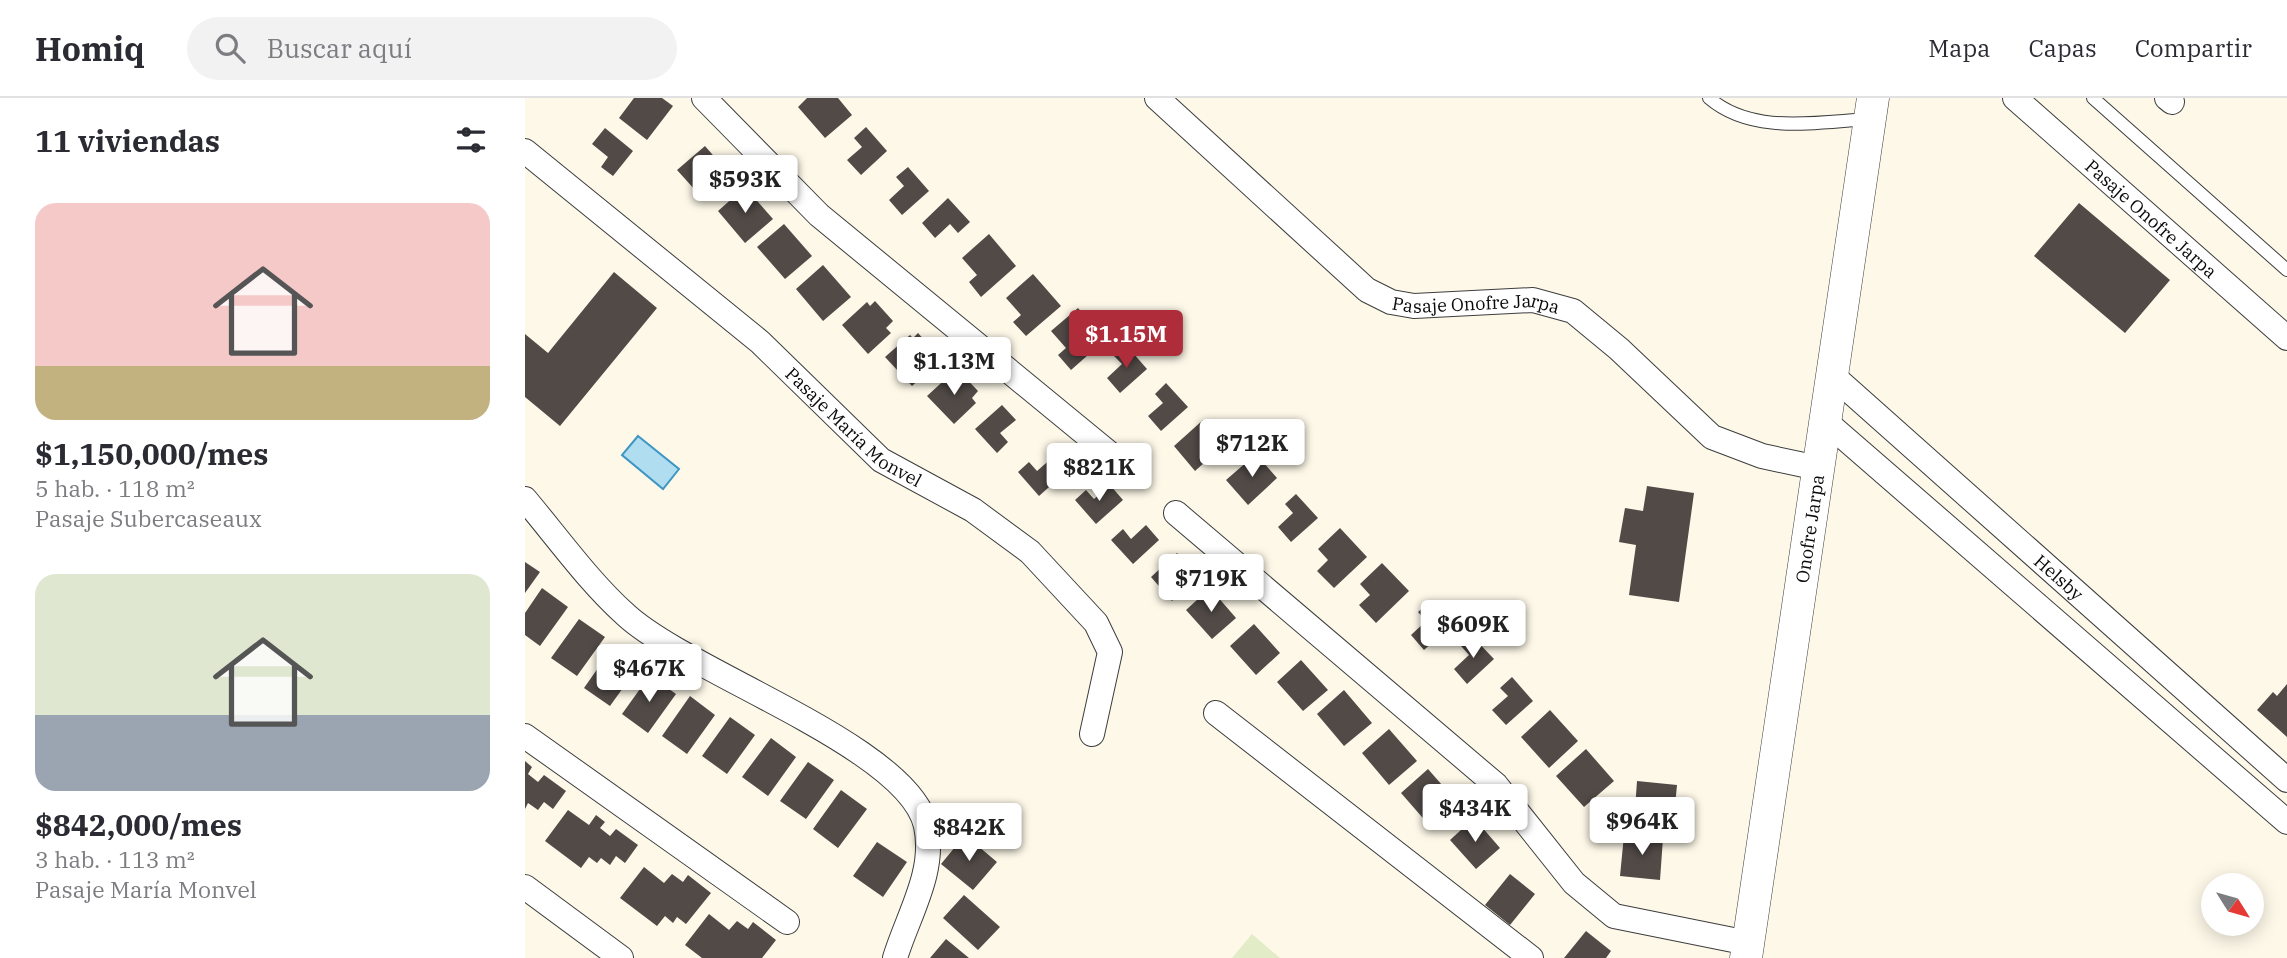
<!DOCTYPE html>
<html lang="es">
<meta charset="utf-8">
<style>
:root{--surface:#fff;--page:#f2f2f3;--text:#2b2b33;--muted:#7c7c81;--line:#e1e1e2;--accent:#af2d3b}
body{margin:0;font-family:"IBM Plex Serif",serif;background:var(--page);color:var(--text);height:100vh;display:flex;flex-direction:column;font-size:26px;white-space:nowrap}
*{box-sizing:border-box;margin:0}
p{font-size:23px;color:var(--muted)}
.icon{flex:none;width:38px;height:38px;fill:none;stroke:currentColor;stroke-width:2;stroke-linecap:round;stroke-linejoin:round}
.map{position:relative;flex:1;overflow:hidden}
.details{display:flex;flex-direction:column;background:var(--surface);width:525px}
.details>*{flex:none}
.needle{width:46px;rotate:127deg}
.controls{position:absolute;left:1676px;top:775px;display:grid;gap:14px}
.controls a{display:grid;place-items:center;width:63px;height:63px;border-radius:50%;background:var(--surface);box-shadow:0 4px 18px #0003;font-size:35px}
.price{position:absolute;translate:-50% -60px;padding:0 16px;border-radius:7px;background:#fff;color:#222;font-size:23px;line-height:46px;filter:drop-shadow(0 2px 4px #0008)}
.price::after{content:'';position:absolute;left:50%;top:42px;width:21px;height:16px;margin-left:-10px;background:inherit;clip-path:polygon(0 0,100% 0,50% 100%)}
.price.on{background:var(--accent);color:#fff}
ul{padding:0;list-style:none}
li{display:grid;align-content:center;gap:14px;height:371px;padding:0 35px}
li span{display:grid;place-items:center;height:217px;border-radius:21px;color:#555}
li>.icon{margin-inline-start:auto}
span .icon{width:126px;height:126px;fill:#fffc;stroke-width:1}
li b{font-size:30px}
h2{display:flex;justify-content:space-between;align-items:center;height:84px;padding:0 35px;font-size:30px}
header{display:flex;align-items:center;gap:42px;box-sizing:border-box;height:98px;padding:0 35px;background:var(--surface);border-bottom:2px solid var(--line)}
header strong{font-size:33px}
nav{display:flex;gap:38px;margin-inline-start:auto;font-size:24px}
.search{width:490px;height:63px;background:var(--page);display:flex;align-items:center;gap:18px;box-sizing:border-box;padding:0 24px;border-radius:38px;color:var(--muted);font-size:26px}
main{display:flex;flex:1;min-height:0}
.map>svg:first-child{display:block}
</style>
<header>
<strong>Homiq</strong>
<div class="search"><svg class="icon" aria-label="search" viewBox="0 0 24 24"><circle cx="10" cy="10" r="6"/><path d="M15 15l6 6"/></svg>Buscar aquí</div>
<nav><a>Mapa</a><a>Capas</a><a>Compartir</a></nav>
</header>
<main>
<section class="details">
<h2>11 viviendas<svg class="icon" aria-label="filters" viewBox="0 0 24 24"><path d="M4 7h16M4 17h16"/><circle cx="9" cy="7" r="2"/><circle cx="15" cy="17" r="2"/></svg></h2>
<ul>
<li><span style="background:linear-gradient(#f6c9c9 75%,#c2b280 0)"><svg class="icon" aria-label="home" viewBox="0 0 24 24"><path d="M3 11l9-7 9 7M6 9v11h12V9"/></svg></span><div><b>$1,150,000/mes</b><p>5 hab. · 118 m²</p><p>Pasaje Subercaseaux</p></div></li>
<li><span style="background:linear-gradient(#dfe7d0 65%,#9aa5b1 0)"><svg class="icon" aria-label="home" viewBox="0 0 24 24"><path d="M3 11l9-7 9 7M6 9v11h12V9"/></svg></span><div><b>$842,000/mes</b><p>3 hab. · 113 m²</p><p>Pasaje María Monvel</p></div></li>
</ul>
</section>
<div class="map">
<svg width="1762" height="860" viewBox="0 0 1762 860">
<rect width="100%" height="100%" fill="#fdf8e8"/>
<path fill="#e2ecc6" d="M727,836l28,24h-48z"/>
<path fill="#b1ddf1" stroke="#3d96c3" stroke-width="2" d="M113,338l41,33 -16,20 -41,-34z"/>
<path fill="#514a47" d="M109,0h28l11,8 -26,34 -28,-22z
M282,0h31l14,17 -27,23 -27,-31z
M341,29l21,24 -26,24 -14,-15 15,-13 -8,-9z
M80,30l28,23 -20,25 -12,-9 7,-10 -16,-13z
M180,48l27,31 -27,24 -28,-31z
M383,69l21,24 -27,24 -13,-15 15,-14 -8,-9z
M220,89l28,32 -28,24 -27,-32z
M423,100l22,24 -12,11 -8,-9 -15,14 -13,-15z
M1554,105l91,77 -45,53 -91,-77z
M259,126l28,32 -27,23 -28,-32z
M464,136l27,32 -35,31 -12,-15 8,-7 -15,-17z
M298,167l28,32 -28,24 -27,-32z
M89,174l43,36 -97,118 -35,-29v-63l23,19z
M508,176l28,32 -35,30 -13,-14 8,-7 -15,-17z
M350,203l18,20 -7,7 5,5 -23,21 -26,-29 25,-23 3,4z
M553,210l27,32 -34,30 -13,-15 8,-7 -15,-17z
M393,235l18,20 -6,6 5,6 -23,21 -27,-29 25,-22 3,3z
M601,247l21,24 -27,24 -13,-15 15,-14 -8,-8z
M435,274l18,19 -6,7 4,5 -22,21 -27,-28 25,-23 3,3z
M641,285l22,24 -27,24 -13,-15 15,-13 -8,-9z
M477,307l14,15 -16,13 8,9 -11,11 -22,-24z
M678,322l21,25 -29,26 -21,-25z
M731,356l21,24 -29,27 -22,-25z
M528,359l13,15 -27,24 -21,-24 11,-10 8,9z
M585,387l13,15 -27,24 -21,-24 11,-10 8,9z
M1122,388l47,7 -15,109 -50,-7 7,-50 -17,-3 6,-34 18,3z
M771,396l22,24 -27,24 -13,-15 15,-14 -8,-9z
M621,427l13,15 -26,24 -22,-24 12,-11 8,10z
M815,430l27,29 -33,31 -17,-17 11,-11 -10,-11z
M652,455l14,15 -15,13 8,9 -12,11 -21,-24z
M0,464l15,10 -15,21z
M857,465l27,28 -33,32 -17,-18 11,-10 -10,-11z
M17,490l26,19 -28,39 -15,-11v-22z
M685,490l26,30 -24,21 -26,-29z
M905,504l21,24 -27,24 -13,-15 15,-14 -8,-9z
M54,521l26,18 -28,39 -26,-18z
M729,526l26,29 -24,22 -26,-29z
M947,538l22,23 -27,25 -13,-15 15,-14 -8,-9z
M87,550l26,19 -28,39 -26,-18z
M776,562l27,30 -25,21 -26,-29z
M125,577l26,19 -28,39 -26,-19z
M987,579l21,24 -27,24 -14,-15 16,-14 -8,-8z
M1762,586v53l-30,-27 16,-18 4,4z
M819,592l28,33 -28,23 -27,-32z
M165,598l25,19 -28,39 -25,-18z
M1025,612l28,31 -29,27 -28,-31z
M205,619l25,18 -28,39 -25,-18z
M864,631l28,32 -28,24 -27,-32z
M246,640l25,19 -28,39 -26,-19z
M1061,651l28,32 -30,26 -28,-31z
M0,663l7,6 -4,7 10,8 6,-7 22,16 -13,18 -9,-7 -6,8 -10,-7 -3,6z
M283,664l26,18 -28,39 -26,-18z
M903,671l28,32 -27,24 -28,-32z
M1112,683l40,4 -4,42 -39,-4z
M316,692l26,19 -29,39 -25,-19z
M43,712l21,15 7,-10 9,7 -5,6 10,8 6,-7 22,16 -13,18 -9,-7 -6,9 -9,-7 -4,5 -8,-6 -8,11 -36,-27z
M949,720l26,30 -24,21 -26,-29z
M440,737l32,27 -24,28 -32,-26z
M1099,737l39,3 -3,42 -40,-4z
M352,744l30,20 -24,35 -30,-21z
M119,769l20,16 8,-9 11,8 5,-7 23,18 -25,31 -9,-7 -4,6 -8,-7 -8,10 -37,-28z
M985,776l25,20 -25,31 -25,-20z
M439,797l36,32 -22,23 -35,-32z
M184,816l20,16 8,-9 11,8 5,-7 23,18 -14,18h-60l-17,-13z
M1061,833l25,20 -5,7h-42z
M421,841l23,19h-39z"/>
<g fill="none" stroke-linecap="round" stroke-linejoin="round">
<defs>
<path id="service" d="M1184,0c43,37 107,24 161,21
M1568,0l194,172"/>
<g id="minor">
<path d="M179,0l115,117 313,257"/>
<path id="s1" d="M632,0l210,192 24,12 23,4 119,-6 40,11 46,38 93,88 50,19 56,12"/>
<path id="s2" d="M1490,0l272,240"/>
<path d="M1642,0l5,4"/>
<path id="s3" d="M0,53l235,191 121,118 92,50 57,42 66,71 14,29 -18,82"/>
<path id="s4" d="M1307,277l455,405"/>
<path d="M1300,323l462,401"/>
<path d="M0,401c32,38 64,83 101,116 63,58 283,132 300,211 10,46 -18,89 -31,132"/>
<path d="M651,415l320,272 78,98 40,33 134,27"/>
<path d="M691,615l315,245"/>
<path d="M0,638l262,186"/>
<path d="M0,789l96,71"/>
</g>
<g id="tertiary">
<path id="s5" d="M1221,860l127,-860"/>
</g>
</defs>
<use href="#service" stroke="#3d3d3d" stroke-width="14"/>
<use href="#minor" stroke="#3d3d3d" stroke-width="26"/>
<use href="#tertiary" stroke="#3d3d3d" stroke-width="33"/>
<use href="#service" stroke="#fff" stroke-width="12"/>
<use href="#minor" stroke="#fff" stroke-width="24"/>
<use href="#tertiary" stroke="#fff" stroke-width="32"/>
</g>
<g text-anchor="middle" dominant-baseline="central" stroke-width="7" stroke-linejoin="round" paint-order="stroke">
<g font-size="18" fill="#0a0a0a" stroke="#fff">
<text stroke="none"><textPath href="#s2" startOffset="182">Pasaje Onofre Jarpa</textPath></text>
<text stroke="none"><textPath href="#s1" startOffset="397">Pasaje Onofre Jarpa</textPath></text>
<text stroke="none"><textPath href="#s3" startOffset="430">Pasaje María Monvel</textPath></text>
<text stroke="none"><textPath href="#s5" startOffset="434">Onofre Jarpa</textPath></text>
<text stroke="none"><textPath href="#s4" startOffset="304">Helsby</textPath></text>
</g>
</g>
</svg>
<div class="controls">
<a><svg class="needle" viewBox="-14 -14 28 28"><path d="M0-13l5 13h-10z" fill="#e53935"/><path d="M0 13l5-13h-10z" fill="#7c7c81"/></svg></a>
</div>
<b class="price" style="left:220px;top:117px">$593K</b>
<b class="price on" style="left:601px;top:272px">$1.15M</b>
<b class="price" style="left:429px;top:299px">$1.13M</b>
<b class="price" style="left:727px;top:381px">$712K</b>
<b class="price" style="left:574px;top:405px">$821K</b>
<b class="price" style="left:686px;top:516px">$719K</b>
<b class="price" style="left:948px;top:562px">$609K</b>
<b class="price" style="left:124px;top:606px">$467K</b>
<b class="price" style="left:950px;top:746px">$434K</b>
<b class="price" style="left:1117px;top:759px">$964K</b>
<b class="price" style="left:444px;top:765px">$842K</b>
</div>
</main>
